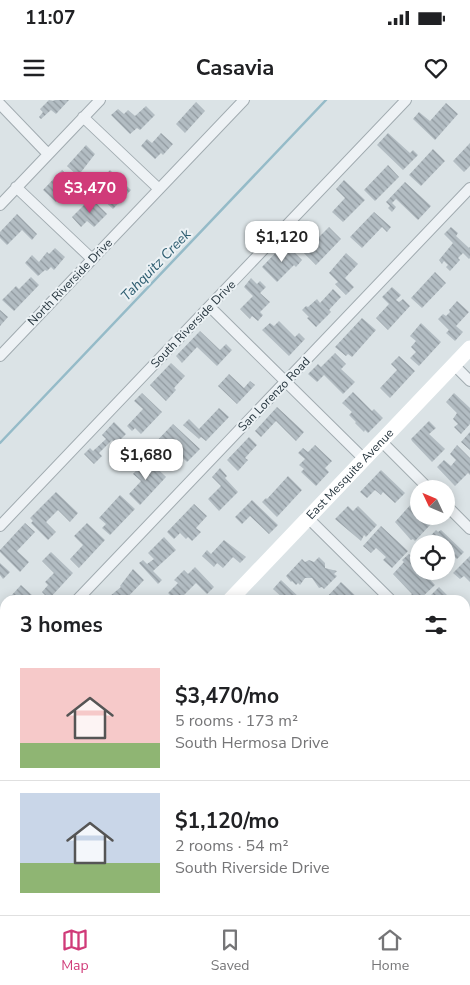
<!DOCTYPE html>
<meta charset="utf-8">
<style>
:root{--surface:#fff;--page:#f6f6f6;--text:#202124;--muted:#757577;--line:#e0e0e0;--accent:#d03b79}
body{margin:0;font-family:"Nunito Sans",sans-serif;background:var(--page);color:var(--text);height:100vh;display:flex;flex-direction:column;font-size:19px;white-space:nowrap}
*{box-sizing:border-box;margin:0}
p{font-size:16px;color:var(--muted)}
.icon{flex:none;width:28px;height:28px;fill:none;stroke:currentColor;stroke-width:2;stroke-linecap:round;stroke-linejoin:round}
.map{position:relative;flex:1;overflow:hidden}
.sheet{position:absolute;left:0px;top:495px;width:470px;height:320px;display:flex;flex-direction:column;background:var(--surface);border-radius:15px 15px 0 0;box-shadow:0 2px 12px #0003}
.sheet>*{flex:none}
.needle{width:32px;rotate:314deg}
.tools{position:absolute;left:410px;top:380px;display:grid;gap:10px}
.tools a{display:grid;place-items:center;width:45px;height:45px;border-radius:50%;background:var(--surface);box-shadow:0 2px 12px #0003;font-size:25px}
.price{position:absolute;translate:-50% -42px;padding:0 11px;border-radius:10px;background:#fff;color:#222;font-size:16px;line-height:32px;filter:drop-shadow(0 1px 2px #0008)}
.price::after{content:'';position:absolute;left:50%;top:30px;width:15px;height:11px;margin-left:-8px;background:inherit;clip-path:polygon(0 0,100% 0,50% 100%)}
.price.selected{background:var(--accent);color:#fff}
ul{padding:0;list-style:none}
li{display:flex;align-items:center;gap:15px;height:125px;padding:0 20px}
li+li{border-top:1px solid var(--line)}
li span{display:grid;place-items:center;flex:none;width:140px;height:100px;border-radius:0px;color:#555}
li>.icon{margin-inline-start:auto}
span .icon{width:60px;height:60px;fill:#fffc;stroke-width:1}
li b{font-size:21px}
h2{display:flex;justify-content:space-between;align-items:center;height:60px;padding:0 20px;font-size:21px}
.status{display:flex;justify-content:space-between;align-items:center;height:35px;padding:0 25px;background:var(--surface);direction:ltr}
.status svg{height:14px;fill:currentColor}
header{display:flex;justify-content:space-between;align-items:center;height:65px;padding:0 20px;background:var(--surface);font-size:22px;font-weight:700}
.tabs{display:flex;justify-content:space-around;align-items:center;height:70px;border-top:1px solid var(--line);background:var(--surface);font-size:14px;color:var(--muted)}
.tabs a{display:grid;justify-items:center;gap:2px}
.tabs .selected{color:var(--accent)}
.map>svg:first-child{display:block}
</style>
<div class="status"><b>11:07</b><svg viewBox="0 0 49 12"><path d="M0 12V9h3v3zM5 12V6h3v6zM10 12V3h3v9zM15 12V0h3v12zM26 1h20v11H26zM47 4h2v5h-2z"/></svg></div>
<header><svg class="icon" aria-label="menu" viewBox="0 0 24 24"><path d="M4 6h16M4 12h16M4 18h16"/></svg>Casavia<svg class="icon" aria-label="heart" viewBox="0 0 24 24"><path d="M12 20l-8-8c-3-5 5-10 8-4 3-6 11-1 8 4z"/></svg></header>
<div class="map">
<svg width="470" height="815" viewBox="0 0 470 815">
<defs>
<pattern id="building-back-hatch" width="6" height="6" patternUnits="userSpaceOnUse" patternTransform="scale(1.25)"><rect width="6" height="6" fill="#b3bdc3"/><path d="M-1 5l2 2M0 0l6 6M5-1l2 2" fill="none" stroke="#919aa0"/></pattern>
</defs>
<rect width="100%" height="100%" fill="#dbe3e6"/>
<g fill="none" stroke-linecap="round" stroke-linejoin="round">
<path stroke="#95bbc8" stroke-width="2.5" d="M0,343l326,-343"/>
</g>
<path fill="url(#building-back-hatch)" d="M49,0l4,1 2,-1h14l-13,14 -5,-4 -10,9 -2,-2 4,-5 -3,-3z
M196,2l9,9 -20,22 -9,-9z
M446,3l12,11 -23,26 -22,-21 6,-7 11,9z
M146,6l9,9 -15,15 -3,-2 -7,6 -19,-19 7,-6 6,5 4,-4 7,6z
M161,33l12,11 -10,11 -2,-2 -6,6 -14,-13 6,-7 5,4z
M388,33l22,20 3,-3 5,5 -15,15 -26,-25z
M470,43v23l-6,6 -11,-11z
M86,45l9,9 -17,22 -11,-10z
M433,49l12,12 -24,25 -12,-11z
M388,65l11,12 -24,24 -11,-11z
M62,70l16,15 -9,10 -2,-1 -8,8 -2,-2 -1,2 -13,-12z
M110,70l21,20 -18,19 -12,-11 10,-11 -9,-8z
M344,80l21,20 -22,22 -11,-10 13,-14 -9,-9z
M405,82l26,24 -13,14 -22,-21 -4,4 4,4 -4,5 -4,-4 2,-2 -4,-4z
M91,98l16,16 -13,13 -7,-6 -6,6 -9,-10z
M374,112l17,15 -4,5 -5,-5 -20,21 -12,-11z
M17,114l20,20 -5,6 -10,-10 -15,15 -7,-7v-6z
M329,127l12,12 -25,26 -25,-25 10,-11 13,13z
M451,127l7,6 -2,3 13,12 1,-1v11l-1,1 -6,-6 -5,5 2,2 -10,11 -4,-4 2,-2 -4,-4 -2,3 -3,-4 14,-17 -9,-9z
M285,143l17,17 -6,7 -2,-2 -17,17 -15,-15z
M55,148l10,9 -11,13 -3,-3 -4,4 -2,-1 -7,6 -13,-13 7,-8 7,7 8,-10 2,2z
M346,153l12,11 -13,14 9,9 -8,8 -11,-11 3,-2 -9,-9z
M435,172l11,11 -24,25 -11,-10z
M31,177l8,8 -25,26 -12,-11 14,-14 3,3z
M251,178l6,6 3,-3 6,6 -6,6 10,9 -10,10 3,3 -5,6 -6,-5 -2,3 -10,-10 13,-13 -9,-9z
M392,187l9,8 -5,5 3,2 4,-3 7,7 -22,24 -12,-12 13,-14 -7,-7z
M333,189l8,8 -12,13 2,2 -15,15 -9,-9 2,-1 -7,-7 4,-4 2,1 9,-8 3,4z
M457,201l12,11 -13,14 7,6 -8,9 -9,-8 3,-3 -11,-11 5,-5 3,2 4,-4 -1,-2z
M0,210l8,7 -8,9z
M362,218l14,12 -24,27 -4,-3 -2,2 -11,-9z
M279,221l16,16 4,-4 6,6 -16,17 -27,-26 8,-7 4,3z
M421,223l20,19 -22,24 -9,-8 6,-6 -5,-5 5,-6 -6,-5z
M200,231l20,19 6,-6 6,6 -15,16 -20,-19 -15,16 -6,-7z
M335,253l11,11 -5,5 14,13 -12,12 -19,-19 -7,7 -9,-8 10,-10 3,3z
M399,256l16,15 -25,27 -10,-10 17,-18 -6,-6z
M171,263l14,13 -11,12 2,2 -10,11 -16,-16z
M229,274l15,14 6,-7 5,4 -18,19 -19,-18z
M353,292l19,19 2,-2 9,9 -15,15 -3,-3 -1,2 -9,-9 1,-1 -7,-7 3,-3 -10,-9z
M142,293l20,19 -21,22 -6,-6 -3,3 -5,-5 16,-17 -9,-8z
M454,293l16,15v16l-9,10 -7,-7 4,-3 -5,-5 4,-6 -11,-11z
M277,307l27,25 -8,9 -20,-20 -15,16 -6,-6z
M219,308l10,9 -23,24 -5,-4 -2,2 -16,-14 6,-6 10,10z
M429,321l7,7 -7,6 16,15 -13,13 -20,-21 -1,-2z
M114,322l12,12 -10,10 -4,-4 -13,13 3,3 -8,8 -10,-10 6,-6 3,3 13,-12 -4,-4z
M173,324l27,25 -13,13 -18,-17 -10,12 -9,-9z
M470,332v18l-9,-8z
M249,337l8,8 -12,13 3,2 -10,11 -11,-11z
M315,345l17,16 -7,7 4,4 -13,14 -15,-14 3,-3 -5,-4 6,-6 -7,-6 5,-5 5,4z
M457,345l13,13v17l-2,-2 -13,13 -18,-19 7,-7 7,6 5,-6 -6,-6z
M147,359l19,18 -26,28 -11,-11 12,-13 -8,-7z
M220,368l7,8 -2,2 13,14 -19,19 -11,-12 13,-13 -9,-9z
M381,370l24,23 -10,10 -12,-11 -2,3 -6,-5 -8,8 -7,-6z
M288,376l14,14 -25,27 -15,-15 4,-4 1,1z
M56,392l22,21 -8,9 -12,-12 -12,12 10,10 -8,8 -17,-17 2,-2 -3,-3z
M120,395l15,14 -25,26 -8,-7 4,-4 -7,-6z
M252,400l26,25 -9,9 -19,-18 -8,8 -7,-7z
M413,402l6,6v8h6l6,8 -16,17 -2,-2 -2,1 -16,-18z
M194,404l13,12 -11,12 5,4 -9,9 -4,-4 -2,2 -6,-6 -6,6 -7,-7z
M348,406l5,5 5,-5 19,19 -11,12 -2,-2 -3,6 -26,-22z
M25,423l10,9 -18,19 12,11 -9,10 -20,-20v-2z
M87,423l18,17 -26,28 -9,-9 13,-14 -9,-9z
M381,426l27,25 -16,17 -9,-8 3,-3 -10,-9 -5,5 -8,-7z
M436,430l2,2 3,-2 23,22 -7,7 -6,-5 -5,5v-15h-23z
M164,437l12,13 -23,21 9,9 -4,4 -19,-21 4,-3 4,4 7,-5 -6,-6z
M224,440l22,17 -6,6 -7,-6 -10,11 -6,-5 -3,4 -12,-11 5,-6 4,4z
M51,452l22,21 -24,26 -7,-7 6,-7 -3,-3 9,-9 -12,-12z
M409,454l2,2 2,-2 6,6v4l-2,2 2,5h3l13,14 -16,15h-13l6,-6 -19,-20 11,-12 -2,-2z
M470,456v26l-6,-6 -4,3 -7,-6z
M319,457l6,6v5l12,3 -3,3 3,2 -13,13 -2,-2 -3,1 -7,-10h-7l-5,7 -2,-2 -2,2 -4,-4 -1,1 -5,-6 16,-17 3,3 4,-2 5,2z
M0,463l10,9 -7,7 -3,-4z
M195,467l19,20 -7,7 -11,-11 -17,17h-4l-7,-7 10,-10 -4,-3 10,-10 4,4z
M133,469l11,11 -19,20h-11l-4,-4 11,-9 -1,-1z
M281,480l20,19 -1,1h-17l1,-1 -11,-10z
M341,482l19,18h-36z
M21,485l12,11 -4,4h-17l2,-2 -3,-2z
M439,487l13,13h-26z
M470,518v27l-2,2 -3,-3v-21z
M0,522l5,5v17l-4,4z
M3,607l2,2v15l-5,6v-19z
M465,669l5,2v28l-1,2 -4,-3z
M5,678v22l-5,-5v-12z
M465,730l5,5v41l-5,5z
M0,782h5v17h-2v3h-3z
M0,810h17v5h-17z
M50,810v5h-14v-4z
M83,810h11l1,2 -3,3h-14z
M278,810h36l-5,5h-31l3,-3z
M377,810h38l-5,5h-38z"/>
<g fill="none" stroke-linecap="round" stroke-linejoin="round">
<defs>
<path id="street" d="M0,4l48,50
M83,17l76,72
M16,87l76,72
M0,105l100,-105
M210,207l154,152
M0,256l244,-256
M454,265l16,16
M381,341l48,48
M446,405l24,24
M307,417l84,83
M0,426l406,-426
M77,500l393,-412
M465,572l5,5
M0,581l5,-5
M465,652l5,-5
M465,713l5,5
M465,805l5,-5
M171,810v5
M246,815l5,-5
M455,815l5,-5"/>
</defs>
<use href="#street" stroke="#a1abb0" stroke-width="12"/>
<use href="#street" stroke="#eef2f5" stroke-width="10"/>
<g stroke="#fff" stroke-width="15">
<path id="s1" d="M230,500l240,-252"/>
<path d="M0,743l5,-5"/>
</g>
</g>
<g text-anchor="middle" dominant-baseline="central" stroke-width="4" stroke-linejoin="round" paint-order="stroke">
<g font-size="12" fill="#25343d" stroke="#ebf1f4">
<text transform="translate(70 182) rotate(-46)">North Riverside Drive</text>
<text transform="translate(193 224) rotate(-46)">South Riverside Drive</text>
<text transform="translate(274 294) rotate(-46)">San Lorenzo Road</text>
<text stroke="none"><textPath href="#s1" startOffset="174">East Mesquite Avenue</textPath></text>
</g>
<g font-size="14" font-style="italic" fill="#2f5e71" stroke="#ebf1f4">
<text transform="translate(156 165) rotate(-46)">Tahquitz Creek</text>
</g>
</g>
</svg>
<div class="tools">
<a><svg class="needle" viewBox="-14 -14 28 28"><path d="M0-13l5 13h-10z" fill="#e53935"/><path d="M0 13l5-13h-10z" fill="#757577"/></svg></a>
<a><svg class="icon" aria-label="locate" viewBox="0 0 24 24"><circle cx="12" cy="12" r="6"/><path d="M12 2v4M12 18v4M2 12h4M18 12h4"/></svg></a>
</div>
<b class="price selected" style="left:90px;top:114px">$3,470</b>
<b class="price" style="left:282px;top:163px">$1,120</b>
<b class="price" style="left:146px;top:381px">$1,680</b>
<section class="sheet">
<h2>3 homes<svg class="icon" aria-label="filters" viewBox="0 0 24 24"><path d="M4 7h16M4 17h16"/><circle cx="9" cy="7" r="2"/><circle cx="15" cy="17" r="2"/></svg></h2>
<ul>
<li><span style="background:linear-gradient(#f6c9c9 75%,#8fb573 0)"><svg class="icon" aria-label="home" viewBox="0 0 24 24"><path d="M3 11l9-7 9 7M6 9v11h12V9"/></svg></span><div><b>$3,470/mo</b><p>5 rooms · 173 m²</p><p>South Hermosa Drive</p></div></li>
<li><span style="background:linear-gradient(#c9d6e8 70%,#8fb573 0)"><svg class="icon" aria-label="home" viewBox="0 0 24 24"><path d="M3 11l9-7 9 7M6 9v11h12V9"/></svg></span><div><b>$1,120/mo</b><p>2 rooms · 54 m²</p><p>South Riverside Drive</p></div></li>
</ul>
</section>
</div>
<nav class="tabs">
<a class="selected"><svg class="icon" aria-label="map" viewBox="0 0 24 24"><path d="M3 6l6-2 6 2 6-2v14l-6 2-6-2-6 2zM9 4v14M15 6v14"/></svg>Map</a>
<a><svg class="icon" aria-label="saved" viewBox="0 0 24 24"><path d="M7 4h10v16l-5-4-5 4z"/></svg>Saved</a>
<a><svg class="icon" aria-label="home" viewBox="0 0 24 24"><path d="M3 11l9-7 9 7M6 9v11h12V9"/></svg>Home</a>
</nav>
